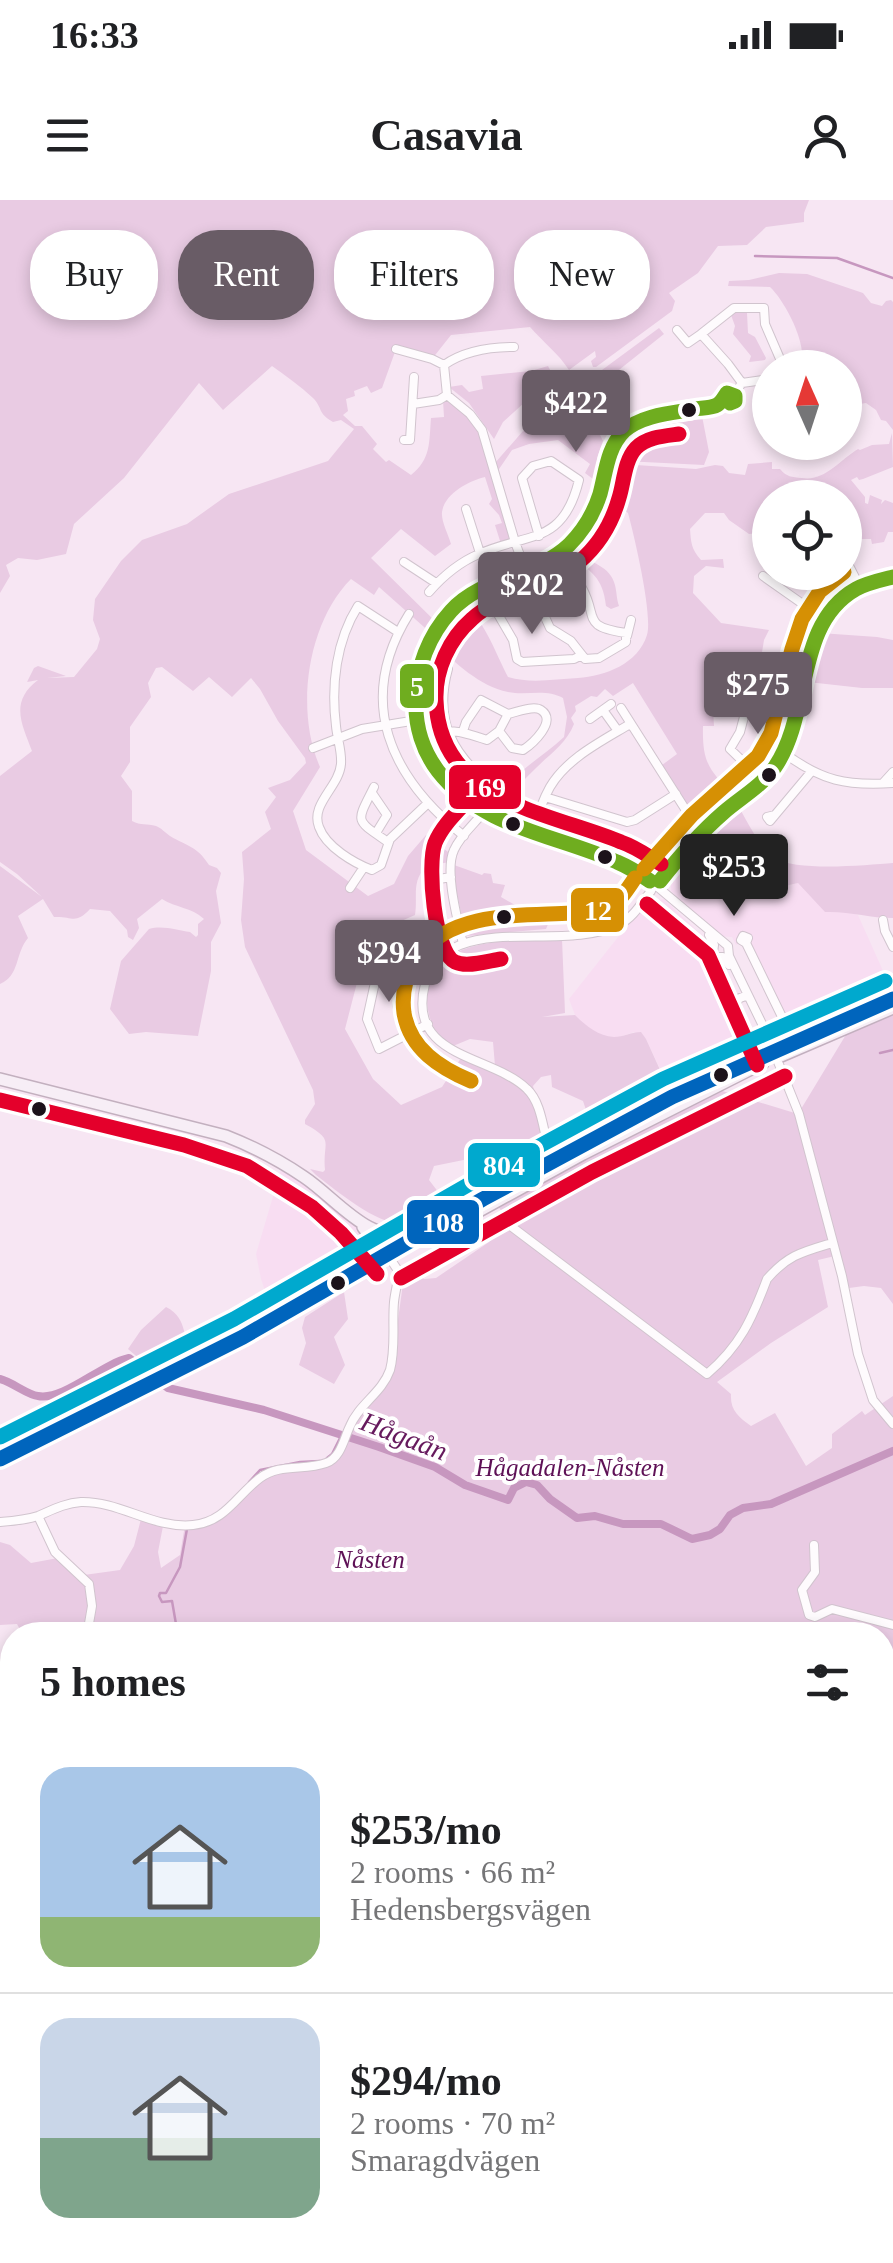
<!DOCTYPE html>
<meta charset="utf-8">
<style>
:root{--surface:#fff;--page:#f2f2f2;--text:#202124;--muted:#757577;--line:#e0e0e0;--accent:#695c66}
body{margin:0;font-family:Georgia,serif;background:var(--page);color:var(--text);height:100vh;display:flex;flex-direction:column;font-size:38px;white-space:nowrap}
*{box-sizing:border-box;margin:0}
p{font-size:32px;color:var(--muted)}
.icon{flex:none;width:55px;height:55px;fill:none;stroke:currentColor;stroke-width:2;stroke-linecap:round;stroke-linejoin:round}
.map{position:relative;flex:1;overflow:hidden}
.side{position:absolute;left:0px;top:1422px;width:895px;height:642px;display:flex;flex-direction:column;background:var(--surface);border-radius:40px 40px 0 0;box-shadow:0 5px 15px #0003}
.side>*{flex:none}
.hud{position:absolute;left:30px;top:30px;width:835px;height:90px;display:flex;gap:20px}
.needle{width:65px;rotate:357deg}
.controls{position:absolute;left:752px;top:150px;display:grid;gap:20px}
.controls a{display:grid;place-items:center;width:110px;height:110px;border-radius:50%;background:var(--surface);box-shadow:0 5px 15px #0003;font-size:50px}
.price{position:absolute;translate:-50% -85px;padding:0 22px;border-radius:10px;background:var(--accent);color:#fff;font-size:32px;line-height:65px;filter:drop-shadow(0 2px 5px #0008)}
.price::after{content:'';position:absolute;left:50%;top:60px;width:30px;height:22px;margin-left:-15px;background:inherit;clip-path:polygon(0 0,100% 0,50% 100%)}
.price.on{background:#222;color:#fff}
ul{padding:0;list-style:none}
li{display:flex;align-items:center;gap:30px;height:250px;padding:0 40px}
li+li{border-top:2px solid var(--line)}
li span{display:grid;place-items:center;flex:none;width:280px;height:200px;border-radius:30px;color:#555}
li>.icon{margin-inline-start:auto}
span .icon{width:120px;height:120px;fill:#fffc;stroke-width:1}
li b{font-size:42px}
h2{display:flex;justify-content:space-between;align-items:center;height:120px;padding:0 40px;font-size:42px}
.chip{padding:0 35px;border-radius:40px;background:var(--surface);box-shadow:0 5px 15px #0003;font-size:35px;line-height:90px}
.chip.on{background:var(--accent);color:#fff}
.status{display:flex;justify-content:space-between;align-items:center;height:70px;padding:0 50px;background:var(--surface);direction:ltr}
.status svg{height:28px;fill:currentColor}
header{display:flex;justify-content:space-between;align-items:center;height:130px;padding:0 40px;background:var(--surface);font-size:45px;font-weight:700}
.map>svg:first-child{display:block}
</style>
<div class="status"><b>16:33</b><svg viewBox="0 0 49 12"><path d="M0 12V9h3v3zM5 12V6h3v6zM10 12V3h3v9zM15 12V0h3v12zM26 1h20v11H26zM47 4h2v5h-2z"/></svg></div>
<header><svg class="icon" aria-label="menu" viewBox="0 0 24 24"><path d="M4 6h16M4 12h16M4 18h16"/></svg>Casavia<svg class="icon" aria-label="person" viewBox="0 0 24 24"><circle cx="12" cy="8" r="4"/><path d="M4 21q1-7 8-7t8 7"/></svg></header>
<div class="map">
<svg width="893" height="2063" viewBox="0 0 893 2063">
<rect width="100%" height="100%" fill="#f7e6f3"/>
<path fill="#f8ddf2" d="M595,191l6,1v4h-8l-7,7 6,8 12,-3 6,6 9,-6 3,5 -8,6 6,9 -8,8 -43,-28z
M701,637l9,9 31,50 57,-13 46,28 14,4 30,67 -100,42 -47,-82 -5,3 -4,-8 -13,-1 -48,-45v-9l-3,-7z
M664,699l42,40 1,5 -4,7 4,7 14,7 6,9 13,24 4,45 -76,43 -22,-47 -12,-7 -29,10 -19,2 -17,-45 76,-96 4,-3 8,1z
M282,966l53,38 30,31 9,17 -1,3 -42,26 -59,31 -11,-33 -5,-25z"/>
<path fill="#e9cbe3" d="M0,0h809l-5,13v9l-38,5 -19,18 -29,1 -20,27 -29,20 6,8 -3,10 -76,56h-3l-2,-6 5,-4 -1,-6 -26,19c-11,-17 -25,-27 -39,-43l-79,8 -19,24 -36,-10 -14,39 -11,5 -4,-7 -13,5 1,5 -9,3 2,12 -5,4 12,11h7l15,18 -4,5 13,13 3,-2 22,15c20,-16 18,-32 20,-57l13,-1 -1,-17 13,3 22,24 34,114 -11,3 -6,-19 7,-2 -3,-8 -10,-11 3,-5 -7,-22c-16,4 -40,16 -43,35 -1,9 6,22 9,32l-16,12 -34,-27 -30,29 68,67 -6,10 -54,-48 -5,8 -23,-16c-44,44 -56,132 -31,188l-27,44 13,39 62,46 26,-12 14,-28 18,-21 26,20 -2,7 -24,4c-15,17 -8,29 -11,49l-16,7 -26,-1 -28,108 28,50 28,26 41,-18 19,-29 28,13 6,-5 -2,-24 -23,-3 -17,7c-18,-10 -25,-25 -26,-46 -3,-66 92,-59 135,-61l3,74 -23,4 33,-2c11,11 23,21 39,22 9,0 18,-5 27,-5l5,7 20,44 -70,35 -10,-8 -3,-9 -31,-14 -1,-12 -10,2 -8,9 13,57c-23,19 -30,29 -58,12l-54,11 -5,14 10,13 -11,4 6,17c-10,4 -21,10 -32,10 -26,0 -65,-33 -86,-49l-6,-6 13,3 2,-2c-3,-29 11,-29 -20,-46v-4l10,-16 -2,-14 -68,-143 -4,-27 3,-41 -2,-27 29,-23 -6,-17 11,-15 -8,-9 22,-8 16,-17 -1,-5 -27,-37 -18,-32 -9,-11 -19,19 -23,-20 -16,14 -31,-24 -6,1 -8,15 3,14 -21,30v35l-9,14 11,15v30c9,5 15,2 24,5 4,1 11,8 14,10 18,11 26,9 39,29l8,3 4,5 -5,18 5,32 -10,19v29l-13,65 -52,-4 -17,2 -19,-25 11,-48 28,-32c13,-4 28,1 41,3l6,5 2,-2v-11l6,-5c-13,-12 -28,-11 -42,-20l-25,20 2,9 -6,12 -5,-3 -1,-7 -17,-19 -20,-2c-15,16 -17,7 -36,8l-11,-18 -25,17 10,22c-13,15 -8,38 -28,46v-118l42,31 -25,-23 -17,-12v-86l32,-25c-10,-27 -23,-49 6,-71l-11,2 7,-14 4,-2 28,10 -19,2 27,-1 23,-28 3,-10 -7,-19 2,-21 26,-38 21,-21 45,-16 42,-30 99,-33 26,-32 -13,-9 -8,2c-16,-9 -10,-14 -20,-24 -13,-12 -27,-22 -41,-32l-49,44 -24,-27 -75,95 -50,46 -8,30 -29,6 -19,-2 -12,7 4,11 -10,17z
M779,73l28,1 56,19 8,10 11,3 4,-5 5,-1 2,2v128l-7,-9 -5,-1 -5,-10 -10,-7 -13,2 -8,-2v-35l-58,-1 -1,-2 16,-7c2,-20 -18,-58 -32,-71l-42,-1 1,-5 20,-1z
M738,109l1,4h8l1,20 7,4 11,21 -1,2 -16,2 2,-6 -18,-22 2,-8 -4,-11z
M659,128l5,6 -89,71c10,12 22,21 28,36l-6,17 2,7 -2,17 -12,-9 5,-9 -32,-24 -29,4 -17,6 -15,22 -2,-9 35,-40z
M548,166c5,9 7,17 0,26h-7l-7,3 -4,-1 -5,8 -22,20 -9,17 -25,-36 -20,-16 13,-2 7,7 14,-3 -2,-13 50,-5z
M702,216l7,36 -5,13 -80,-4 -9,-3c12,-36 54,-37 87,-42z
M892,233l1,34 -30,12 -4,1 -2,-3 -6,3 14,17v6l3,1 2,-9 12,5 -1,4 4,-4 8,3v29h-5l-4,10 -12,2 -1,-5h-11l-11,-13 -4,1v-29h-75l-1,34 -20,2 -20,-14 -5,-7h-19l-15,16c1,13 1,20 11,31l22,-1 1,9 -18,-2 -12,10 -1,17 28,30 48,7 -5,10 -8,49 -52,-2v21l9,2 1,16h-11c-1,39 7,43 31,71l-1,4 -31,29 -44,-62 19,-14 -44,-71 -20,13 -8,-7 -8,8 -6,-1 -16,10 1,5 -5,7 3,6c-8,20 -23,29 -38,44 -14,14 -29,28 -40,45l-5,-3c15,-34 47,-49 73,-73l3,-20 -4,-19c-18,-10 -35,-2 -55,-6 -29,-6 -52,-29 -73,-48l16,-24 15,-15c21,21 29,47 42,72 23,7 47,2 70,1 27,-2 60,-14 69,-43 6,-20 -13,-100 -19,-122l-6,-5 1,-6 -5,-5 1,-4 -11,-5 5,-27 23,4 60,4 19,-4 8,1 6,7 16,2 3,-11 24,-2v7h8c7,8 11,8 22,9 22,4 38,-18 56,-29l2,1 12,-5 17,-1z
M575,350c11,12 33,14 39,32 3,8 2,16 5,24l-8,3 -5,-3c-3,-30 -16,-33 -33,-51l-2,-2z
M820,433l57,4 16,3v48h-31l-54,-6z
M738,605c8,15 23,44 36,53 23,14 92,7 119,5v55c-23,0 -44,-7 -68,-6l-27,-29 -57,13 -37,-61z
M454,665l28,10 2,-2 7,1 2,9 12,2 -4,12 14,8 36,12 -5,12 -80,7 -13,-61z
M893,786v8l-86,37 -28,4 4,-8 31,-9z
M893,811v293l-12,-16 -17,-2 -15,2 -10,-33 -21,5 10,47 -57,36 -54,39 14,12c-1,16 7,23 20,32l24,-13 31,53 26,-18v-14l30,-23 3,4 28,-19v867h-853l-5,-10 847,-1v-617h-859l-6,-11 -17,1v-83l10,3 21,18 27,-5 26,17 36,-5 14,-24 7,-27 22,7 -5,26 3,16 19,-13 5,-30 35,-10 43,-40 60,-12 12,-6 8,-27 42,-52 4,-13 4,-45h5l6,-44 11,-5 9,8 12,-1 53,-36 17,-21 -3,-8 -6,-8 219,-116 82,25 52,-86z
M344,1092l4,27 -14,18 11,28 -11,19 -35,-19 7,-22 -4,-15 3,-11z
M166,1107c24,12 15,34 27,50l-36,17 -29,-25 13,-19z
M0,1497l12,3v273l-12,12z
M12,1909v101l-12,-25v-51z"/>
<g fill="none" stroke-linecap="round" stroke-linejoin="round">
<path stroke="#c797bf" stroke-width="2.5" d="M755,56l82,2 56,20
M880,853l13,-3
M327,1258l5,-4 9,-18
M249,1282l11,-12 40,-8 20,-1
M168,1435l2,-5 6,-6 -4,-23 -10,1 -3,-6 1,-3h6l14,-26 7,-38 3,-1"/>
<path stroke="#c797bf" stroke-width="8" d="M0,1179c12,3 28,16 38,17 26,5 63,-32 91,-38l39,30 96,22 115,37 56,20 30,18 43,15 6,-12 12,-6 11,3 13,14 27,19 18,-2 28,8h38l31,15 18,-4 10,-6 10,-14 13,-7 28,-4 122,-53"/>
<defs>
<path id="minor" d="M677,130l11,13 13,-9
M396,149l36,10 12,6
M444,165l3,30 23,19 12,16 33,112 19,51 -26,8 -13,8 18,31 4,19 5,3 52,-3 8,-4 3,4 14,-1 27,-16v-9c-46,-7 -27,-15 -44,-45 -3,-5 -7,-10 -11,-14l-37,19 16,35 21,13 11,14
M444,165c20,-14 46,-18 70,-18
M742,183l-14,-19 -27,-30 33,-26h30l1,16 19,44
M734,194l8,-11 28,-4
M413,204l26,-4 8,-5
M404,240h6l4,-63
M466,309l14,44
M845,358l15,29
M404,362l32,21
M763,376l61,43
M429,392c14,-16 31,-30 50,-38 49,-22 84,-8 100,-74l-28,-19 -18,5 -11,12 17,58
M409,414c-54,87 -19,163 55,222
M398,432l-40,-26c-22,35 -27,79 -22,120 1,12 6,25 5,38 -2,23 -31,40 -22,63 7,20 35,36 53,43l9,-5 9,-26 37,-35
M627,436l4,-16
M448,469c-15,54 6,87 47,120
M621,508l80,126
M603,510l15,21
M590,519l21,-15
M463,531l3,-9 15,-22 27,14
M421,538c33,-9 33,-9 66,2l12,-9 9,-17c9,-2 26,-9 33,-4 17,11 -9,34 -18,40l-11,-2 -13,-17
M313,548l49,-19 55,-9
M784,553c38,28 62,33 109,30
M762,580l-32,-31 10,-17 5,-19 51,10
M728,581l25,-23 23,-40
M883,583l10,-11
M448,585l22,-17
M374,587c-18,36 -20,32 14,55
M372,593l15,22 -11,18
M545,597l82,25 8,-2 41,-26
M775,615l-5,6 -3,-4 8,-2 36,-43
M523,622l19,7
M533,632c4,-15 9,-31 17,-45 17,-29 52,-46 80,-63
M650,681c-12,-8 -25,-17 -39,-22 -79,-32 -190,-41 -195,-150 -2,-36 10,-71 35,-97 35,-38 82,-33 117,-66 13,-12 23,-28 29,-44 10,-25 7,-58 32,-75 20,-14 78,-20 103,-24l3,-2v-5l-8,-3 -10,12
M660,681c19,-25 40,-47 63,-68 18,-15 38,-28 52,-46 49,-65 8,-174 118,-190
M350,688l14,-21
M660,689l68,57 1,10 37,76 33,82 43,162 16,78 15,46 20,24
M883,720l2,11 8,16
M442,730l-10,-44 1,-6 18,-3
M709,735l5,10 -1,8 4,4h6l6,8
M746,743l-5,-3 2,-4 5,2 -2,5 39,80 12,-2 96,-41
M463,744c-5,-23 -19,-73 -9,-94 6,-14 19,-25 29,-37
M378,764l7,-30 25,6 10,8
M379,764l-12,55 12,30 49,-25
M379,764l49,11
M407,770c11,-23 27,-38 52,-47
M397,806l11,28
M548,946c-5,-18 -7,-44 -21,-57 -36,-35 -121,-30 -102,-105 5,-18 18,-32 35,-39 47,-18 116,2 160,-21 13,-6 22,-22 31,-33
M467,996c35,-14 60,-40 93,-57 60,-30 124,-56 181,-92l4,-12 -11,-30 6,-7 8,-3
M502,1016l10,11 195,147c33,-28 45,-55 60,-95 21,-24 35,-27 65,-36
M38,1316l17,36 34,32 3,22 -5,29
M0,1322c13,-1 26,-2 38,-6 14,-6 27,-13 43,-14 39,-1 72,27 112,23 32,-3 44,-30 67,-47 20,-15 44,-7 66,-15 15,-5 18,-25 24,-37 9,-22 32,-33 40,-56 6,-22 2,-46 4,-68 1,-10 4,-20 5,-30l-8,-12
M814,1345l1,27 -13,18 7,25 6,2 17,-8 61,16"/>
<path id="major" d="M766,832l13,5 19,-1
M781,856l112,-48
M748,859l10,-10 3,-16
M0,879l226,57c28,11 53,24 78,41 33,22 65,68 109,57
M363,1027l14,19 10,7
M430,1038l153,-84 180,-91
M0,1259l243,-122 240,-138 189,-102 221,-98"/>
</defs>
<use href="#minor" stroke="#d1c4ce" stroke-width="10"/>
<use href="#major" stroke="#c3b0bf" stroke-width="14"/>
<use href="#minor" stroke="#fefbfd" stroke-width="8"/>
<use href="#major" stroke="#f7eef6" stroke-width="11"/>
<defs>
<path id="bus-1" d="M650,681c-10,-7 -21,-14 -33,-19 -62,-28 -134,-33 -179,-91 -15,-20 -23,-45 -22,-70 0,-33 13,-66 35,-90 32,-35 84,-34 118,-66 14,-14 25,-32 31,-51 6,-22 7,-46 24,-63 18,-16 48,-18 71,-22 6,-1 17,-1 22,-4 5,-3 7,-8 10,-12l8,3v5l-5,2
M660,681c19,-24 40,-48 63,-68 17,-15 39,-27 52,-46 37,-54 19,-143 81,-178 11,-6 25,-9 37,-12"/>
<path id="bus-2" d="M0,1259l243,-122 240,-138 189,-102 221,-98"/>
<path id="bus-3" d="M468,600c-12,13 -26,26 -33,43 -8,21 -1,109 20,119 12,6 33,-1 46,-3
M661,664c-13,-8 -25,-17 -40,-22 -73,-30 -182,-40 -185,-142 -1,-30 13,-61 36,-81 30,-28 76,-29 107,-57 20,-17 33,-39 40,-64 5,-15 5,-37 17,-50 11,-11 28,-12 43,-14
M647,704l61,51 49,110
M0,900l184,45 63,21 65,41 29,26 36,41
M401,1078l191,-106 193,-96"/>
<path id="bus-4" d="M0,1237l234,-118 239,-137 190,-103 222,-98"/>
<path id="bus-5" d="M644,669l48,-54 66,-59 13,-23 21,-84 10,-30 18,-28 24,-19
M471,881c-31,-13 -61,-32 -67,-68 -3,-21 3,-42 15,-58 34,-44 102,-39 152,-42 12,-1 27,-1 38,-6 11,-5 19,-19 26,-29"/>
</defs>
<use href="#bus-1" stroke="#fff" stroke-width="22"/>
<use href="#bus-2" stroke="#fff" stroke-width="22"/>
<use href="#bus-3" stroke="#fff" stroke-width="22"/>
<use href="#bus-4" stroke="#fff" stroke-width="22"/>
<use href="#bus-5" stroke="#fff" stroke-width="22"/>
<use href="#bus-1" stroke="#6fad1f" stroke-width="15"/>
<use href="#bus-2" stroke="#0065bd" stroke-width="15"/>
<use href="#bus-3" stroke="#e4002b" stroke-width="15"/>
<use href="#bus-4" stroke="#00a9ce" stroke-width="15"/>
<use href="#bus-5" stroke="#d69004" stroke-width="15"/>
</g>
<g fill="#1c121a" stroke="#fff" stroke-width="4">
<circle cx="689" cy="210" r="9"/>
<circle cx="769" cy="575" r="9"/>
<circle cx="513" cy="624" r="9"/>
<circle cx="605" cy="657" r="9"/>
<circle cx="504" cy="717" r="9"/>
<circle cx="721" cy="875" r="9"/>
<circle cx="39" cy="909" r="9"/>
<circle cx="338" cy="1083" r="9"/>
</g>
<g text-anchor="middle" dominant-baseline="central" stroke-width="8" stroke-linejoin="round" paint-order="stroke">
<g font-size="25" font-style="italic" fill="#5e1156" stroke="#fff">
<text x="570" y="1267">Hågadalen-Nåsten</text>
<text x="370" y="1359">Nåsten</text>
</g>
<g font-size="28" font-style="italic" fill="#661a5d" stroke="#fff">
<text transform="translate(404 1236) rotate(21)">Hågaån</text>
</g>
</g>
<g stroke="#fff" stroke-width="4">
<rect x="398" y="462" width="38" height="48" rx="10" fill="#6fad1f"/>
<rect x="447" y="563" width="76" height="48" rx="10" fill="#e4002b"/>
<rect x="569" y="686" width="57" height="48" rx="10" fill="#d69004"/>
<rect x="466" y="941" width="76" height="48" rx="10" fill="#00a9ce"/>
<rect x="405" y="998" width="76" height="48" rx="10" fill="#0065bd"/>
</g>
<g font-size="28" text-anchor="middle" font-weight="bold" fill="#fff">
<text x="417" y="496">5</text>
<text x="485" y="597">169</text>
<text x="598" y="720">12</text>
<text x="504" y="975">804</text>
<text x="443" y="1032">108</text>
</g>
</svg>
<div class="controls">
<a><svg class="needle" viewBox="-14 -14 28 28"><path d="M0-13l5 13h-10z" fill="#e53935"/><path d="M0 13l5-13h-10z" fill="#757577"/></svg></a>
<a><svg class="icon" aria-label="locate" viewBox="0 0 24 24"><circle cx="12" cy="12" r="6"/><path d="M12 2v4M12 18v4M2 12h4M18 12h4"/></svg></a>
</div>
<b class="price" style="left:576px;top:255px">$422</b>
<b class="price" style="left:532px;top:437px">$202</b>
<b class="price" style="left:758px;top:537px">$275</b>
<b class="price on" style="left:734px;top:719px">$253</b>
<b class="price" style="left:389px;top:805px">$294</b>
<div class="hud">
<a class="chip">Buy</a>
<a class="chip on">Rent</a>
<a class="chip">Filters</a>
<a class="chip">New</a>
</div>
<section class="side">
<h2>5 homes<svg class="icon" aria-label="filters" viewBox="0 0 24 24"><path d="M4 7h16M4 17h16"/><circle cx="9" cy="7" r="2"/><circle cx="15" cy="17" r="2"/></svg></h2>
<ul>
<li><span style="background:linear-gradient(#a9c7e8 75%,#8fb573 0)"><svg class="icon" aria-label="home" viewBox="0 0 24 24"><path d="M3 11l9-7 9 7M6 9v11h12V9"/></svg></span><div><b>$253/mo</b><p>2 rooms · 66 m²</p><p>Hedensbergsvägen</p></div></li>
<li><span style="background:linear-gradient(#c9d6e8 60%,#7fa58c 0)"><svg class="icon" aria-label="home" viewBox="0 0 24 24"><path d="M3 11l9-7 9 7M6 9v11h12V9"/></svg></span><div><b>$294/mo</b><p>2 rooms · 70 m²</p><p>Smaragdvägen</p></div></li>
</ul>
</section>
</div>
